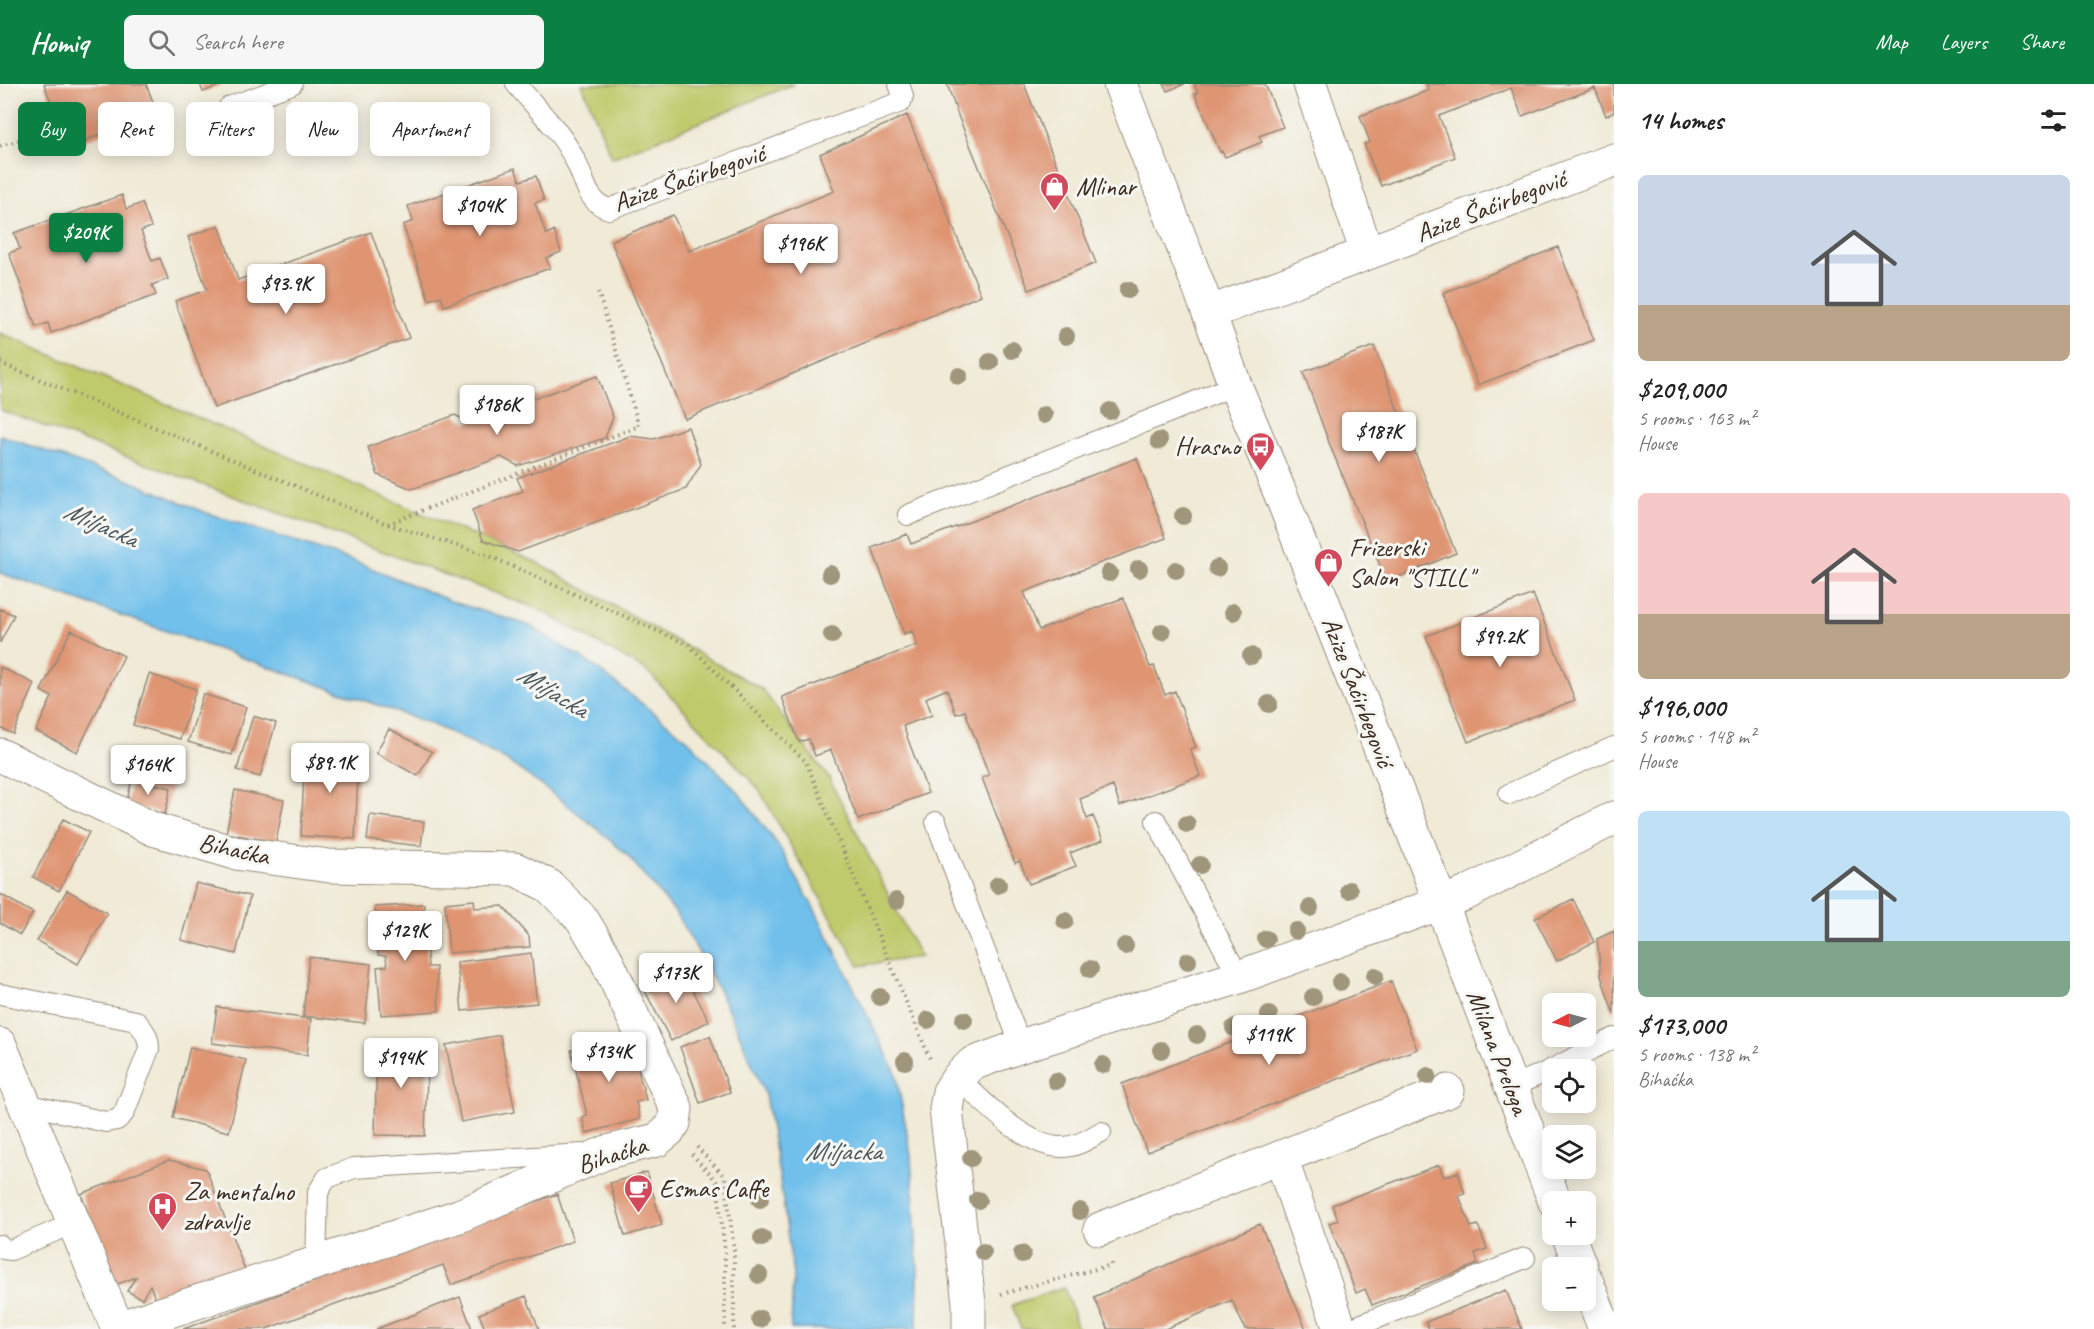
<!DOCTYPE html>
<meta charset="utf-8">
<style>
:root{--surface:#fff;--page:#f6f6f6;--text:#222;--muted:#767676;--accent:#0b8043}
body{margin:0;font-family:Caveat,sans-serif;background:var(--page);color:var(--text);height:100vh;display:flex;flex-direction:column;font-size:22px;white-space:nowrap}
*{box-sizing:border-box;margin:0}
p{font-size:20px;color:var(--muted)}
.icon{flex:none;width:33px;height:33px;fill:none;stroke:currentColor;stroke-width:2;stroke-linecap:round;stroke-linejoin:round}
.map{position:relative;flex:1;overflow:hidden}
.side{display:flex;flex-direction:column;background:var(--surface);width:480px}
.side>*{flex:none}
.hud{position:absolute;left:18px;top:18px;width:570px;height:54px;display:flex;gap:12px}
.needle{width:39px;rotate:264deg}
.tools{position:absolute;left:1542px;top:909px;display:grid;gap:12px}
.tools a{display:grid;place-items:center;width:54px;height:54px;border-radius:9px;background:var(--surface);box-shadow:0 3px 15px #0003;font-size:30px}
.price{position:absolute;translate:-50% -51px;padding:0 14px;border-radius:6px;background:#fff;color:#222;font-size:20px;line-height:39px;filter:drop-shadow(0 2px 3px #0008)}
.price::after{content:'';position:absolute;left:50%;top:36px;width:18px;height:14px;margin-left:-9px;background:inherit;clip-path:polygon(0 0,100% 0,50% 100%)}
.price.on{background:var(--accent);color:#fff}
ul{padding:0;list-style:none}
li{display:grid;align-content:center;gap:12px;height:318px;padding:0 24px}
li span{display:grid;place-items:center;height:186px;border-radius:9px;color:#555}
li>.icon{margin-inline-start:auto}
span .icon{width:108px;height:108px;fill:#fffc;stroke-width:1}
li b{font-size:26px}
h2{display:flex;justify-content:space-between;align-items:center;height:72px;padding:0 24px;font-size:26px}
.tag{padding:0 21px;border-radius:9px;background:var(--surface);box-shadow:0 3px 15px #0003;font-size:21px;line-height:54px}
.tag.on{background:var(--accent);color:#fff}
header{display:flex;align-items:center;gap:36px;box-sizing:border-box;height:84px;padding:0 30px;background:var(--accent);color:#fff}
header strong{font-size:28px}
nav{display:flex;gap:33px;margin-inline-start:auto;font-size:21px}
.search{width:420px;height:54px;background:var(--page);display:flex;align-items:center;gap:15px;box-sizing:border-box;padding:0 21px;border-radius:9px;color:var(--muted);font-size:22px}
main{display:flex;flex:1;min-height:0}
.map>svg:first-child{display:block}
</style>
<header>
<strong>Homiq</strong>
<div class="search"><svg class="icon" aria-label="search" viewBox="0 0 24 24"><circle cx="10" cy="10" r="6"/><path d="M15 15l6 6"/></svg>Search here</div>
<nav><a>Map</a><a>Layers</a><a>Share</a></nav>
</header>
<main>
<div class="map">
<svg width="1614" height="1245" viewBox="0 0 1614 1245">
<rect width="100%" height="100%" fill="#f6f6f2"/>
<filter id="ink" filterUnits="userSpaceOnUse"><feTurbulence type="fractalNoise" baseFrequency=".0167" numOctaves="2"/><feDisplacementMap in="SourceGraphic" scale="12" xChannelSelector="R" yChannelSelector="G"/><feConvolveMatrix kernelMatrix="1 2 1 2 8 2 1 2 1" color-interpolation-filters="sRGB"/></filter>
<filter id="wash" filterUnits="userSpaceOnUse"><feTurbulence type="fractalNoise" baseFrequency=".008" numOctaves="4" result="noise"/><feDisplacementMap in="SourceGraphic" scale="24" xChannelSelector="R" yChannelSelector="G"/><feGaussianBlur stdDeviation="1.35" result="paint"/><feColorMatrix in="noise" values="0 0 0 0 0 0 0 0 0 0 0 0 0 0 0 0 0 1.4 0 .05"/><feComposite in="paint" operator="in"/></filter>
<g filter="url(#wash)">
<rect width="100%" height="100%" fill="#f0ead6"/>
<path fill="#bfca6c" stroke="#7d7a45" stroke-width="1.5" d="M582,0h212l-182,74z
M0,249l536,229 226,127 67,89 91,179 -61,9 -101,-178 -111,-117 -109,-62 -538,-199z
M1064,1203l14,42h-57l-9,-24z"/>
<path fill="#70c0eb" stroke="#567584" stroke-width="1.5" d="M0,351l128,45 79,33 147,48 99,41 75,23 66,41 93,73 50,52 41,54 38,67 80,161 15,83 7,116 -1,57h-126l2,-54 -13,-95 -15,-85 -30,-71 -30,-61 -30,-51 -48,-57 -33,-29 -50,-39 -40,-28 -35,-18 -43,-19 -426,-149z"/>
<g id="blocks">
<path fill="#df9472" d="M44,0h102l11,28 -88,35z
M200,0h24l-21,8z
M947,0h77l72,179 -67,27 -70,-172z
M1164,0h21l-18,7z
M1194,0h71l18,43 -24,9 3,6 -37,15 -3,-6 -2,1 -25,-58 3,-1z
M1426,0h188v28l-8,4 -11,-28 -73,28 -11,-28 -72,28 16,41 -74,29 -17,-42 6,-2 -10,-26 69,-26z
M907,31l74,180 -296,124 -74,-178 62,-26 16,36 145,-60 -14,-37z
M515,84l5,13 16,-5 8,24 -9,3 11,31 8,-3 7,21 -15,6 4,10 -106,38 -3,-10 -12,4 -26,-75 10,-4 -5,-15z
M122,111l4,14 16,-6 9,24 -10,4 11,30 8,-3 8,21 -16,6 4,10 -105,38 -3,-10 -12,4 -27,-74 11,-4 -6,-16z
M219,141l19,55 133,-48 38,106 -195,70 -39,-107 32,-11 -19,-53z
M1558,163l36,93 -116,45 -35,-92z
M1374,262l28,75 54,132 -69,29 -56,-134 -28,-76z
M597,292l16,41 -8,21 -87,28 -17,-9 -89,32 -34,-14 -10,-28 87,-32 13,7z
M688,343l13,37 -15,25 -168,63 -35,-12 -11,-30 51,-19 -6,-13 113,-42 24,3z
M1137,374l29,80 -142,54 15,38 84,-32 27,69 4,-1 11,29 10,-4 21,56 -6,2 10,27 -80,30 -7,-20 -33,13 7,20 6,-3 10,24 -33,13 6,13 -47,18 -9,-23 -5,2 -33,-85 7,-3 -24,-64 -9,3 -9,-25 -21,9 6,17 -29,11 25,67 -70,27 -27,-70 -16,6 -6,-17 -10,3 -17,-45 135,-52 -5,-14 -8,3 -32,-86 35,-14 4,10z
M1533,510l42,106 -107,42 -42,-106z
M0,525l14,6 -14,28z
M71,546l53,26 -47,96 -41,-21 16,-34 -11,-6z
M0,583l35,17 -22,50 -13,-6z
M149,590l47,15 -16,50 -47,-14z
M203,610l43,13 -14,48 -44,-13z
M253,632l23,7 -16,54 -23,-7z
M389,645l43,23 -14,24 -42,-23z
M305,666l54,2 -4,87 -54,-3z
M132,695l39,9 -6,26 -39,-9z
M235,706l49,10 -8,42 -50,-9z
M370,731l54,7 -3,24 -54,-6z
M63,735l26,13 -30,59 -26,-14z
M196,799l54,13 -14,58 -55,-14z
M67,806l40,23 -29,51 -41,-23z
M0,810l33,19 -13,22 -20,-12z
M1573,815l21,43 -37,19 -22,-43z
M474,816l1,8 28,-2 26,30 1,11 -81,6 -4,-50z
M424,820l4,63h8l3,44 -58,4 -4,-48 10,-1 -1,-10 -8,-1 -3,-48z
M1614,847v84l-13,-39 -4,-37z
M531,869l6,50 -75,8 -5,-49z
M309,873l62,7 -6,59 -62,-7z
M681,883l28,54 -38,20 -28,-54z
M1391,897l26,68 -270,103 -25,-68z
M217,923l94,12 -4,36 -95,-12z
M500,951l15,77 -54,10 -15,-77z
M629,952l17,64 -10,2 4,17 -54,14 -4,-16 5,-2 -16,-65z
M710,952l20,56 -30,11 -20,-56z
M377,958l51,2 -3,92 -50,-1z
M190,963l56,13 -17,72 -56,-14z
M169,1076l37,9 39,101 -88,33 -7,-18 -8,14 -15,-8 9,-14 -21,8 -34,-91z
M1439,1081l5,12 14,-5 7,22 -6,2 12,31 7,-2 9,24 -12,4 3,11 -106,41 -7,-16 -9,4 -27,-70 9,-3 -6,-15z
M647,1088l15,53 -37,11 -15,-53z
M557,1110l16,47 -122,44 -8,-20 -177,64h-83z
M1260,1140l46,105h-61l-13,-29 -67,29h-57l-14,-32z
M1506,1206l16,39h-93l-3,-7z
M526,1212l13,33h-54l-6,-15z
M460,1213l12,32h-96z"/>
</g>
</g>
<g filter="url(#ink)">
<use href="#blocks" fill-opacity="0" stroke="#968a7a" stroke-width="1.5"/>
<g fill="none" stroke-linecap="round" stroke-linejoin="round">
<defs>
<path id="service" d="M516,0c21,25 46,48 60,78 9,18 11,41 33,47l292,-107 2,-6 -4,-12
M229,23l63,-23
M908,431l267,-105 60,-25
M1509,710l105,-47
M1156,737l83,156
M936,738l85,224
M0,910l136,27c8,9 13,15 13,28l-25,64 -7,7 -11,2 -81,-18
M958,994c25,23 68,70 104,69 14,0 27,-8 39,-15
M1510,1003l34,-14 70,-35
M0,1161l3,4 8,1 63,-27
M316,1179l2,-71 9,-14 27,-10 229,-14
M1350,1245l175,-71"/>
<path id="minor" d="M1310,0l57,169
M1209,229l405,-153
M0,671l153,74 82,24 94,13 186,3 34,17 33,33 23,38 71,151 -2,15 -5,7 -12,10 -50,12 -148,64 -341,112
M0,961l118,284
M1281,1074l59,171
M1100,1145l348,-138
M969,1245v-26l-23,-194 3,-17 9,-14 14,-14 49,-18 218,-69 226,-83 149,-76"/>
<path id="tertiary" d="M1120,0l89,229 26,72 46,110 160,408 114,299
M1568,1150l13,34
M1586,1196l19,49"/>
</defs>
<use href="#service" stroke="#968a7a" stroke-width="22"/>
<use href="#minor" stroke="#968a7a" stroke-width="35"/>
<use href="#tertiary" stroke="#968a7a" stroke-width="35"/>
<path stroke="#968a7a" stroke-width="4" stroke-dasharray="1.5 4.5" stroke-linecap="butt" d="M0,62l27,-8
M0,279l387,161 100,31 202,90 117,117 124,297
M388,440l251,-98 -41,-135
M697,1063l28,30 9,73v79
M692,1070l25,28 8,69v78
M1001,1210l110,-29 -1,-4"/>
<use href="#service" stroke="#fff" stroke-width="20"/>
<use href="#minor" stroke="#fff" stroke-width="33"/>
<use href="#tertiary" stroke="#fff" stroke-width="33"/>
</g>
<g fill="#9f967c">
<circle cx="1128" cy="206" r="9"/>
<circle cx="1066" cy="252" r="9"/>
<circle cx="1012" cy="266" r="9"/>
<circle cx="990" cy="278" r="9"/>
<circle cx="959" cy="292" r="9"/>
<circle cx="1110" cy="327" r="9"/>
<circle cx="1044" cy="331" r="9"/>
<circle cx="1159" cy="357" r="9"/>
<circle cx="1183" cy="432" r="9"/>
<circle cx="1217" cy="484" r="9"/>
<circle cx="1139" cy="485" r="9"/>
<circle cx="1176" cy="486" r="9"/>
<circle cx="1109" cy="489" r="9"/>
<circle cx="830" cy="490" r="9"/>
<circle cx="1233" cy="528" r="9"/>
<circle cx="1162" cy="548" r="9"/>
<circle cx="832" cy="551" r="9"/>
<circle cx="1251" cy="572" r="9"/>
<circle cx="1269" cy="620" r="9"/>
<circle cx="1187" cy="740" r="9"/>
<circle cx="1200" cy="781" r="9"/>
<circle cx="998" cy="801" r="9"/>
<circle cx="1349" cy="806" r="9"/>
<circle cx="896" cy="817" r="9"/>
<circle cx="1310" cy="824" r="9"/>
<circle cx="1065" cy="837" r="9"/>
<circle cx="1296" cy="847" r="9"/>
<circle cx="1266" cy="855" r="9"/>
<circle cx="1125" cy="862" r="9"/>
<circle cx="1188" cy="877" r="9"/>
<circle cx="1090" cy="885" r="9"/>
<circle cx="1375" cy="892" r="9"/>
<circle cx="1340" cy="898" r="9"/>
<circle cx="880" cy="913" r="9"/>
<circle cx="1313" cy="913" r="9"/>
<circle cx="1269" cy="931" r="9"/>
<circle cx="928" cy="936" r="9"/>
<circle cx="964" cy="936" r="9"/>
<circle cx="1234" cy="944" r="9"/>
<circle cx="1197" cy="951" r="9"/>
<circle cx="1161" cy="966" r="9"/>
<circle cx="905" cy="977" r="9"/>
<circle cx="1103" cy="981" r="9"/>
<circle cx="1428" cy="992" r="9"/>
<circle cx="1056" cy="997" r="9"/>
<circle cx="971" cy="1074" r="9"/>
<circle cx="760" cy="1115" r="9"/>
<circle cx="978" cy="1116" r="9"/>
<circle cx="1080" cy="1127" r="9"/>
<circle cx="762" cy="1154" r="9"/>
<circle cx="983" cy="1168" r="9"/>
<circle cx="1022" cy="1170" r="9"/>
<circle cx="759" cy="1191" r="9"/>
<circle cx="760" cy="1235" r="9"/>
</g>
</g>
<defs>
<symbol id="shop-pin" viewBox="-11 -11 22 30"><path d="M0 17L-7.5 6A9.5 9.5 0 1 1 7.5 6Z" fill="#d1495b" stroke="#f6f6f2"/><path d="M-5-2.5h2.3a2.7 3.5 0 0 1 5.4 0H5L5.5 6h-11ZM-1.5-2.5h3a1.5 2.3 0 0 0-3 0Z" fill="#fff"/></symbol>
<symbol id="bus-pin" viewBox="-11 -11 22 30"><path d="M0 17L-7.5 6A9.5 9.5 0 1 1 7.5 6Z" fill="#d1495b" stroke="#f6f6f2"/><path d="M-5-6H5V4H4V6H2V4H-2V6H-4V4H-5ZM-3.5-4V0h7V-4ZM-3.5 1.2v1.5H-2V1.2ZM2 1.2v1.5H3.5V1.2Z" fill="#fff"/></symbol>
<symbol id="cafe-pin" viewBox="-11 -11 22 30"><path d="M0 17L-7.5 6A9.5 9.5 0 1 1 7.5 6Z" fill="#d1495b" stroke="#f6f6f2"/><path d="M-5.5-4.5H6V0H3Q3 3.5 0 3.5H-2.5Q-5.5 3.5-5.5 0ZM3-3.2v2h1.7v-2ZM-6 4.5H4V6H-6Z" fill="#fff"/></symbol>
<symbol id="hospital-pin" viewBox="-11 -11 22 30"><path d="M0 17L-7.5 6A9.5 9.5 0 1 1 7.5 6Z" fill="#d1495b" stroke="#f6f6f2"/><path d="M-5-5h3v3.5h4V-5h3V5h-3V1.5h-4V5h-3Z" fill="#fff"/></symbol>
</defs>
<g fill-rule="evenodd">
<use href="#shop-pin" x="1038" y="86" width="33" height="45"/>
<use href="#bus-pin" x="1244" y="346" width="33" height="45"/>
<use href="#shop-pin" x="1312" y="462" width="33" height="45"/>
<use href="#cafe-pin" x="622" y="1088" width="33" height="45"/>
<use href="#hospital-pin" x="146" y="1106" width="33" height="45"/>
</g>
<g text-anchor="middle" dominant-baseline="central" stroke-width="6" stroke-linejoin="round" paint-order="stroke">
<g font-size="26" fill="#3b2a1e" stroke="#f6f6f2">
<text transform="translate(689 94) rotate(-19)">Azize Šaćirbegović</text>
<text transform="translate(1491 122) rotate(-21)">Azize Šaćirbegović</text>
<text transform="translate(1358 608) rotate(69)">Azize Šaćirbegović</text>
<text transform="translate(234 765) rotate(12)">Bihaćka</text>
<text transform="translate(1498 968) rotate(69)">Milana Preloga</text>
<text transform="translate(612 1071) rotate(-18)">Bihaćka</text>
</g>
<g font-size="26" fill="#3b2a1e" stroke="#f6f6f2" text-anchor="start">
<text x="1076" y="102">Mlinar</text>
<text x="1240" y="362" text-anchor="end">Hrasno</text>
<text x="1349" y="463">Frizerski<tspan x="1349" dy="30">Salon "STILL"</tspan></text>
<text x="659" y="1104">Esmas Caffe</text>
<text x="184" y="1107">Za mentalno<tspan x="184" dy="30">zdravlje</tspan></text>
</g>
<g font-size="27" font-style="italic" fill="#4b575c" stroke="#f6f6f2">
<text transform="translate(101 440) rotate(24)">Miljacka</text>
<text transform="translate(553 607) rotate(31)">Miljacka</text>
<text x="843" y="1067">Miljacka</text>
</g>
</g>
</svg>
<div class="tools">
<a><svg class="needle" viewBox="-14 -14 28 28"><path d="M0-13l5 13h-10z" fill="#e53935"/><path d="M0 13l5-13h-10z" fill="#767676"/></svg></a>
<a><svg class="icon" aria-label="locate" viewBox="0 0 24 24"><circle cx="12" cy="12" r="6"/><path d="M12 2v4M12 18v4M2 12h4M18 12h4"/></svg></a>
<a><svg class="icon" aria-label="layers" viewBox="0 0 24 24"><path d="M12 4l9 5-9 5-9-5zM3 14l9 5 9-5"/></svg></a>
<a>+</a>
<a>−</a>
</div>
<b class="price" style="left:480px;top:153px">$104K</b>
<b class="price on" style="left:86px;top:180px">$209K</b>
<b class="price" style="left:801px;top:191px">$196K</b>
<b class="price" style="left:286px;top:231px">$93.9K</b>
<b class="price" style="left:497px;top:352px">$186K</b>
<b class="price" style="left:1379px;top:379px">$187K</b>
<b class="price" style="left:1500px;top:584px">$99.2K</b>
<b class="price" style="left:330px;top:710px">$89.1K</b>
<b class="price" style="left:148px;top:712px">$164K</b>
<b class="price" style="left:405px;top:878px">$129K</b>
<b class="price" style="left:676px;top:920px">$173K</b>
<b class="price" style="left:1269px;top:982px">$119K</b>
<b class="price" style="left:609px;top:999px">$134K</b>
<b class="price" style="left:401px;top:1005px">$194K</b>
<div class="hud">
<a class="tag on">Buy</a>
<a class="tag">Rent</a>
<a class="tag">Filters</a>
<a class="tag">New</a>
<a class="tag">Apartment</a>
</div>
</div>
<section class="side">
<h2>14 homes<svg class="icon" aria-label="filters" viewBox="0 0 24 24"><path d="M4 7h16M4 17h16"/><circle cx="9" cy="7" r="2"/><circle cx="15" cy="17" r="2"/></svg></h2>
<ul>
<li><span style="background:linear-gradient(#c9d6e8 70%,#b9a48a 0)"><svg class="icon" aria-label="home" viewBox="0 0 24 24"><path d="M3 11l9-7 9 7M6 9v11h12V9"/></svg></span><div><b>$209,000</b><p>5 rooms · 163 m²</p><p>House</p></div></li>
<li><span style="background:linear-gradient(#f6c9c9 65%,#b9a48a 0)"><svg class="icon" aria-label="home" viewBox="0 0 24 24"><path d="M3 11l9-7 9 7M6 9v11h12V9"/></svg></span><div><b>$196,000</b><p>5 rooms · 148 m²</p><p>House</p></div></li>
<li><span style="background:linear-gradient(#bfe0f5 70%,#7fa58c 0)"><svg class="icon" aria-label="home" viewBox="0 0 24 24"><path d="M3 11l9-7 9 7M6 9v11h12V9"/></svg></span><div><b>$173,000</b><p>5 rooms · 138 m²</p><p>Bihaćka</p></div></li>
</ul>
</section>
</main>
